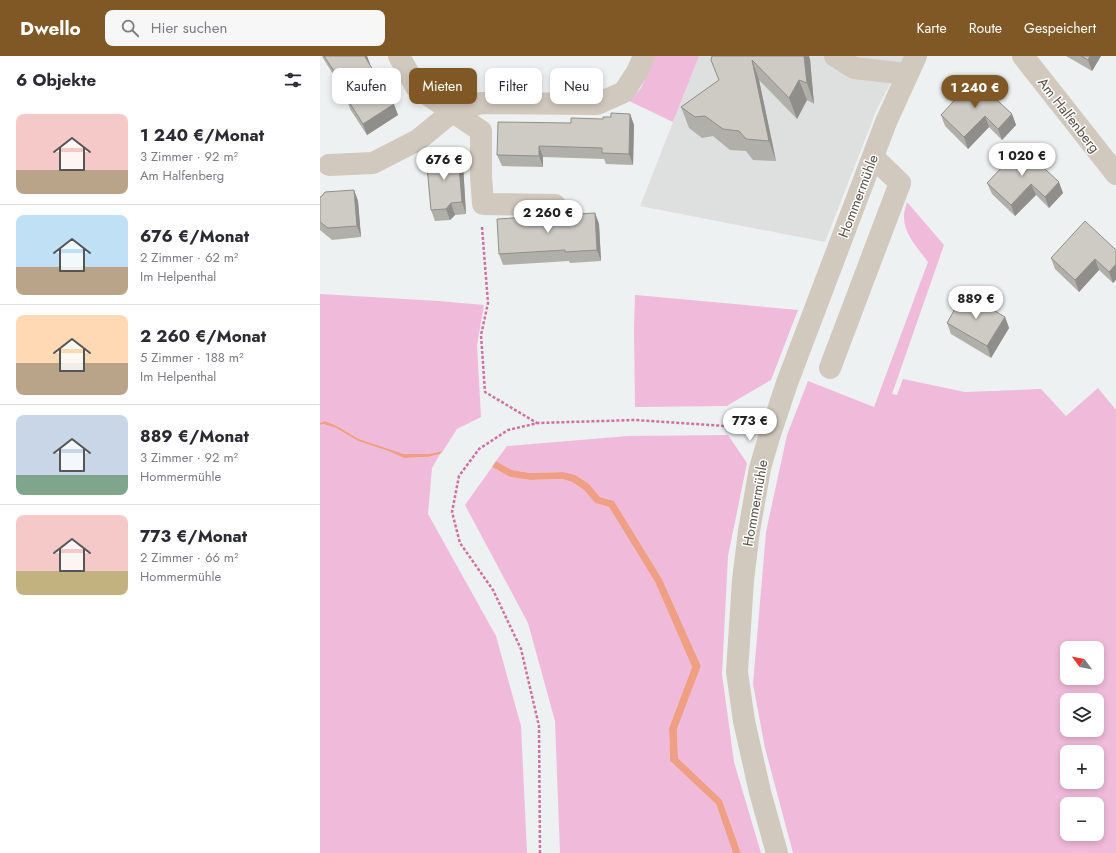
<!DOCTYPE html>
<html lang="de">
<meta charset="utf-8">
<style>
:root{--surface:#fff;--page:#f7f7f7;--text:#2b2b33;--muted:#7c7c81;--line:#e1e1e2;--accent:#7f5825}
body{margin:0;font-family:Jost,sans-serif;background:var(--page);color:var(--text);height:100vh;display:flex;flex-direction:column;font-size:15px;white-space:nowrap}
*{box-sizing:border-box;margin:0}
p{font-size:13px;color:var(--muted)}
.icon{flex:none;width:22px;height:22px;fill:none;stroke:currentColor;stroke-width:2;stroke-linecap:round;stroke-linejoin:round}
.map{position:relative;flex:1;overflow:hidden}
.side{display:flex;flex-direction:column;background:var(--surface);width:320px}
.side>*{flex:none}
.top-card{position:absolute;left:12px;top:12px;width:380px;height:36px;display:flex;gap:8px}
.needle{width:26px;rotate:302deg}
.tools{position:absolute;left:740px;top:585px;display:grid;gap:8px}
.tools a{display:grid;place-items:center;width:44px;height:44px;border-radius:8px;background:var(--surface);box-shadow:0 2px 6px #0003;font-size:20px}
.price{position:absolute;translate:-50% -34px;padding:0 9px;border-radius:14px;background:#fff;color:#222;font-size:13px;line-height:26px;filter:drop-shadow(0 1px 2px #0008)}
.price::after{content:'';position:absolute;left:50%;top:24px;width:12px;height:9px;margin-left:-6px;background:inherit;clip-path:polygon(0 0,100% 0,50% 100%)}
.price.on{background:var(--accent);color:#fff}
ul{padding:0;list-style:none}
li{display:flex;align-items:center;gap:12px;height:100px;padding:0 16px}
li+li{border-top:1px solid var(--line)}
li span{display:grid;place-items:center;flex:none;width:112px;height:80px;border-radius:8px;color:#555}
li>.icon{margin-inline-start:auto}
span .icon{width:48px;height:48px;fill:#fffc;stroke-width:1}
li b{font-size:17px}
h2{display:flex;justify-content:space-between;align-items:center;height:48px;padding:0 16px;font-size:17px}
.tag{padding:0 14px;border-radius:8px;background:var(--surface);box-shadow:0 2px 6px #0003;font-size:14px;line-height:36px}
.tag.on{background:var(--accent);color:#fff}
header{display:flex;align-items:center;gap:24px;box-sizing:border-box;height:56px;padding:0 20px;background:var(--accent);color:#fff}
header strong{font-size:19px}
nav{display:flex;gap:22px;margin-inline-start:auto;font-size:14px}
.search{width:280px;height:36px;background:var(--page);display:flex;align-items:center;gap:10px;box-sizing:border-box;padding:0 14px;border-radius:8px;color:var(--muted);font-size:15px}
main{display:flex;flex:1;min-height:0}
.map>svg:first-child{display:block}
</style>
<header>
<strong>Dwello</strong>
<div class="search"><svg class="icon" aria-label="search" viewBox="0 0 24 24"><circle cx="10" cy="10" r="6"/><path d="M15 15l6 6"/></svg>Hier suchen</div>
<nav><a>Karte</a><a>Route</a><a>Gespeichert</a></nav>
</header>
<main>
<section class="side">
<h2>6 Objekte<svg class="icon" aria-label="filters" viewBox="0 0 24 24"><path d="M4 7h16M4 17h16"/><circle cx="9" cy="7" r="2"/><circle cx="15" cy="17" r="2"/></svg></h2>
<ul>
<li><span style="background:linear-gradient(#f6c9c9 70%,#b9a48a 0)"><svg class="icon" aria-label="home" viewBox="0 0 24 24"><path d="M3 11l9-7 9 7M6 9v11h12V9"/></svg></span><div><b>1 240 €/Monat</b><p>3 Zimmer · 92 m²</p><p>Am Halfenberg</p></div></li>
<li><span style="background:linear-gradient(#bfe0f5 65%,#b9a48a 0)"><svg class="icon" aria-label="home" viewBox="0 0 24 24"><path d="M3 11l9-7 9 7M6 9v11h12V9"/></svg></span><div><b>676 €/Monat</b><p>2 Zimmer · 62 m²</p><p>Im Helpenthal</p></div></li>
<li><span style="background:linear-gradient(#ffd9b3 60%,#b9a48a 0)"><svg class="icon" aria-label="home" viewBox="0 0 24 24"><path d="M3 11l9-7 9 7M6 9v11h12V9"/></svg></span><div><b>2 260 €/Monat</b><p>5 Zimmer · 188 m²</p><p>Im Helpenthal</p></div></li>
<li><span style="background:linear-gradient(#c9d6e8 75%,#7fa58c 0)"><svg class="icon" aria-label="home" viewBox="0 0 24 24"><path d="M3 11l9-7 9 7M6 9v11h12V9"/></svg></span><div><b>889 €/Monat</b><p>3 Zimmer · 92 m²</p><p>Hommermühle</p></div></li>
<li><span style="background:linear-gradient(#f6c9c9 70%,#c2b280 0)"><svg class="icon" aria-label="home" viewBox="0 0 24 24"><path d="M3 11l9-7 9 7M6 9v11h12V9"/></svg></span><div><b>773 €/Monat</b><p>2 Zimmer · 66 m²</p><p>Hommermühle</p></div></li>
</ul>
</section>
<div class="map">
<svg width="796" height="797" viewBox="0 0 796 797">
<rect width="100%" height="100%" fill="#eef1f1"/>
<path fill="#dde0df" d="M379,0h206l-28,53 -52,133 -185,-36z"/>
<path fill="#f0bada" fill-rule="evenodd" d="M334,0h45l-26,66 -44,-21 12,-13 7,-15z
M587,146l37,43 -52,149 5,1 6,-16 62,13 76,-3 25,27 32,-28 18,22v443h-323l-28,-105 -12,-64 13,-152 21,-97 21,-54 66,26 54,-145c-10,-14 -25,-28 -24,-47 0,-4 2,-9 3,-13zM747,592h30v30h-30zM747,644h30v30h-30zM747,696h30v30h-30zM747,748h30v30h-30z
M0,238l119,7 45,4 -7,40 4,72 -24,12 -14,22 -15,3h-24l-45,-15 -22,-13 -12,-5 -5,2z
M315,239h1l162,15 -27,70 -41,24 -3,2 -92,1 -1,-78z
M3,368l13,4 22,13 30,10 16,7 24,-1 12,-3 -8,14 -4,46 68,122 25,90 6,127h-207v-428z
M408,379l19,28 -19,93 -6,118 12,88 27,91h-20l-19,-53 -44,-42 -1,-29 24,-63 -39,-87 -48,-78 -14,-4 -11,-13 -26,-12 -33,1 -18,-3 -16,-9 11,-15 121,-10z
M172,411l18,10 20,3 32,-1 10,3 12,8 11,13 14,4 46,75 37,85 -23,61 1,33 46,43 17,49h-173l-5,-132 -27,-98 -63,-118z"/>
<path fill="#ef9f86" d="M5,365l12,5 22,13 45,15h24l15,-3 -3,3 -12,3 -24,1 -16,-7 -30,-10 -22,-13 -13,-4 -3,1v-2z
M176,405l16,9 18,3 33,-1 12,3 14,9 11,13 14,4 48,78 39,87 -24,63 1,29 44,42 19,53h-8l-17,-49 -46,-43 -1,-33 23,-61 -37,-85 -46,-75 -14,-4 -11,-13 -12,-8 -10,-3 -32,1 -20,-3 -18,-10z"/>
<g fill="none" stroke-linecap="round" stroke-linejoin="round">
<path stroke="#cf719d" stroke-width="2.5" stroke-dasharray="3 2" stroke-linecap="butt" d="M162,171l6,76 -7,32 4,57 52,31
M220,797l-1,-127 -18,-77 -28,-59 -33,-47 -8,-31 7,-36 20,-27 29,-19 30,-7 97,-3 90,6 21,4"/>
<path stroke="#d1c8be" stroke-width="22" d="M79,0l17,31 65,44v45l2,28 72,1
M515,0l19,12 53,6
M703,0l93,118
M9,109l44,-2 45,-23 34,-28 29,-9 116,1 27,-12 13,-20 7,-16
M510,312l70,-185 -27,-26
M457,797l-17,-61 -16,-71 -7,-49 6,-92 6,-49 11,-63 10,-34 17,-51 99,-261 30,-66"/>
</g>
<path fill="#b1afa9" d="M2,0h45l4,11 27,48 -31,20 -17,-26 -4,-12h1l-24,-39z
M746,0h35l-9,15z
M490,3l4,45 -7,-4 -10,19 -38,-39 17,81 -23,-1 -7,-9 -16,-1 -17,-14 -11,2 -13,-10 -8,-21 38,-27 -8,-20z
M310,58l4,11 -1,40 -27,-1 -2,-5 -61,-2v10l-41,-1 -5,-11 106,-36z
M692,58l4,11 -14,15 -13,-13 -21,22 -23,-23 -4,-11z
M701,91l42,46 -14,15 -13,-13 -21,21 -23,-22 -5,-11z
M138,98l5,11 3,49 -11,1 -5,5 -15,1 -4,-11z
M34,134l4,11 3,36 -29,3 -12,-10v-33z
M275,157l4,11 2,37 -31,2 -1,-2 -66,4 -4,-11z
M796,194l-3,33 -14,-13 -20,22 -24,-23 -4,-11z
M685,261l4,11 -18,30 -40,-24 -4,-11z"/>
<path fill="#908e8a" d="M46,0h1l4,11 -2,1 -4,-11z
M484,0h5l1,3 4,45 -7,-21z
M770,0h11l-9,15 -4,-11z
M432,4l7,20 17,81 -7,-20z
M479,24l8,20 -10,19 -8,-21z
M74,48l4,11 -31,20 -4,-11z
M310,58l4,11 -1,40 -4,-11z
M692,58l4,11 -14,15 -4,-11z
M665,60l4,11 -21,22 -4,-12z
M219,90l4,11v10l-4,-11z
M138,98l5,11 3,49 -4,-12z
M739,126l4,11 -14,15 -4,-11z
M711,128l5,11 -21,21 -4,-11z
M34,134l4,11 3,36 -4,-11z
M131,147l4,12 -5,5 -4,-11z
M275,157l4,11 2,37 -4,-11z
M775,203l4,11 -20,22 -4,-12z
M796,208v16l-3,3 -4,-11z
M685,261l4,11 -18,30 -4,-12z"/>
<path fill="#cecbc5" stroke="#908e8a" d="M4,0h42l-1,1 29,47 -31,20 -17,-27 4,-2z
M392,0h92l3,27 -8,-3 -10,18 -37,-38 17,81 -23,-2 -7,-8 -16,-2 -18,-13 -10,1 -14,-10 38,-27 -8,-20z
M761,0h9l-2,4z
M654,23l38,35 -14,15 -13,-13 -21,21 -23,-22z
M291,57l19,1 -1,40 -27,-1v-5l-63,-2v10l-42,-1 1,-33 73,1v-5l32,1v-2h8z
M701,91l38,35 -14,15 -14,-13 -20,21 -24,-22z
M138,98l4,48 -11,1 -5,6 -15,1 -5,-54z
M34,134l3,36 -29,2 -8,-6v-25l2,-1 3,-4z
M275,157l2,37 -32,2v-2l-66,4 -2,-35z
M765,165l31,29v14l-7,8 -14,-13 -20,21 -24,-22z
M644,237l41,24 -18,29 -40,-23z"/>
<g text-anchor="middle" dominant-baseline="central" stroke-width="3" stroke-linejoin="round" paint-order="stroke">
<g font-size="14" fill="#5c5146" stroke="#fff">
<text transform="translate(749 59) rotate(52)">Am Halfenberg</text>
<text transform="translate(538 140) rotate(-69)">Hommermühle</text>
<text transform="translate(435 447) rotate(-80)">Hommermühle</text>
</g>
</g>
</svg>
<div class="tools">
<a><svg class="needle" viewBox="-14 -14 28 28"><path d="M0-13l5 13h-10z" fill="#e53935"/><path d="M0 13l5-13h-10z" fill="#7c7c81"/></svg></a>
<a><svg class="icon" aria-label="layers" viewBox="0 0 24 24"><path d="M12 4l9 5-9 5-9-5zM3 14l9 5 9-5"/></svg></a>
<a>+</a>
<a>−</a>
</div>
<b class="price on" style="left:655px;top:53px">1 240 €</b>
<b class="price" style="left:702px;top:121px">1 020 €</b>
<b class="price" style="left:124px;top:125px">676 €</b>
<b class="price" style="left:228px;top:178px">2 260 €</b>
<b class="price" style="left:656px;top:264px">889 €</b>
<b class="price" style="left:430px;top:386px">773 €</b>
<div class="top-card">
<a class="tag">Kaufen</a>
<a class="tag on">Mieten</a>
<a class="tag">Filter</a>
<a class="tag">Neu</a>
</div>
</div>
</main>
